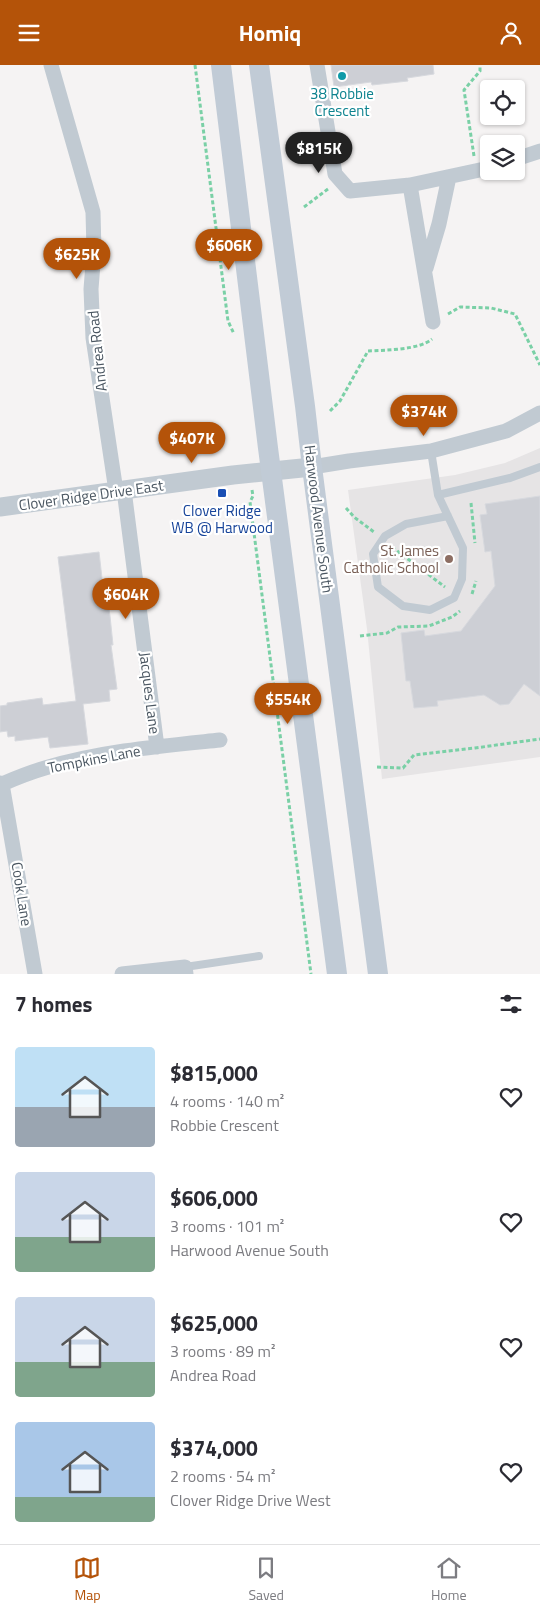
<!DOCTYPE html>
<meta charset="utf-8">
<style>
:root{--surface:#fff;--page:#f2f2f3;--text:#2b2b33;--muted:#7c7c81;--line:#e1e1e2;--accent:#b45309}
body{margin:0;font-family:"Titillium Web",sans-serif;background:var(--page);color:var(--text);height:100vh;display:flex;flex-direction:column;font-size:19px;white-space:nowrap}
*{box-sizing:border-box;margin:0}
p{font-size:16px;color:var(--muted)}
.icon{flex:none;width:28px;height:28px;fill:none;stroke:currentColor;stroke-width:2;stroke-linecap:round;stroke-linejoin:round}
.map{position:relative;height:909px;overflow:hidden}
.drawer{display:flex;flex-direction:column;background:var(--surface);flex:1}
.drawer>*{flex:none}
.fabs{position:absolute;left:480px;top:15px;display:grid;gap:10px}
.fabs a{display:grid;place-items:center;width:45px;height:45px;border-radius:5px;background:var(--surface);box-shadow:0 1px 4px #0004;font-size:25px}
.price{position:absolute;translate:-50% -42px;padding:0 11px;border-radius:18px;background:var(--accent);color:#fff;font-size:16px;line-height:32px;filter:drop-shadow(0 1px 2px #0008)}
.price::after{content:'';position:absolute;left:50%;top:30px;width:15px;height:11px;margin-left:-8px;background:inherit;clip-path:polygon(0 0,100% 0,50% 100%)}
.price.current{background:#222;color:#fff}
ul{padding:0;list-style:none}
li{display:flex;align-items:center;gap:15px;height:125px;padding:0 15px}
li span{display:grid;place-items:center;flex:none;width:140px;height:100px;border-radius:5px;color:#555}
li>.icon{margin-inline-start:auto}
span .icon{width:60px;height:60px;fill:#fffc;stroke-width:1}
li b{font-size:21px}
h2{display:flex;justify-content:space-between;align-items:center;height:60px;padding:0 15px;font-size:21px}
header{display:flex;justify-content:space-between;align-items:center;height:65px;padding:0 15px;background:var(--accent);color:#fff;font-size:22px;font-weight:700}
.dock{display:flex;justify-content:space-around;align-items:center;height:70px;border-top:1px solid var(--line);background:var(--surface);font-size:14px;color:var(--muted)}
.dock a{display:grid;justify-items:center;gap:2px}
.dock .current{color:var(--accent)}
.map>svg:first-child{display:block}
</style>
<header><svg class="icon" aria-label="menu" viewBox="0 0 24 24"><path d="M4 6h16M4 12h16M4 18h16"/></svg>Homiq<svg class="icon" aria-label="person" viewBox="0 0 24 24"><circle cx="12" cy="8" r="4"/><path d="M4 21q1-7 8-7t8 7"/></svg></header>
<div class="map">
<svg width="540" height="909" viewBox="0 0 540 909">
<rect width="100%" height="100%" fill="#f5f3f3"/>
<path fill="#e6e4e5" d="M540,383v309l-158,22 -15,-150 -19,-139 107,-15 50,-12z"/>
<path fill="#cdcfd5" stroke="#d7d9de" d="M331,0h102l1,9 -27,4 1,3 -36,4 -1,-3 -37,5z
M540,431v200l-16,-12 -15,20 -9,1 -16,-10 -47,6 1,5 -24,2 -4,-27h-4l-5,-48 23,-3 1,6 36,-5 34,-45 -4,-35 -6,1 -5,-37 7,-1 -2,-10z
M99,487l4,35h3l4,29 3,29h-2l6,44 -8,1 1,11 -27,3 5,40 -38,4 -2,-11 -33,4v-5l-7,1 -1,-6 -7,1v-26l7,-1v-2l35,-5 1,7 33,-4 -18,-144z"/>
<g fill="none" stroke-linecap="round" stroke-linejoin="round">
<path stroke="#7ad0a6" stroke-width="3" stroke-dasharray="4 2.5" stroke-linecap="butt" d="M195,0l33,256 6,13
M474,91l-10,-66 16,-19v-6
M304,142l24,-18
M448,249l12,-7 31,1 24,6 25,51
M330,346l10,-10 28,-50c18,-1 51,-1 64,-12
M252,425l1,6 -3,6 61,472
M471,438l4,40
M346,443l8,9 20,15
M392,482l53,40
M472,529l4,-13
M360,571l27,-3 11,-6 31,-1 23,-9 8,-6
M377,702l26,1 11,-13 61,-7 65,-9"/>
<path stroke="#c1cad2" stroke-width="8" d="M431,386l7,44 25,53 -1,31 -8,19 -24,12 -27,-4 -25,-19 -5,-33 12,-18 21,-12 42,-8
M438,430l72,-17 30,-11
M185,902l74,-11"/>
<path stroke="#c1cad2" stroke-width="15" d="M51,0l42,147 1,39 -3,38 2,49 23,153
M317,0l18,109 15,17 60,-6 79,-17
M516,94l24,-8
M410,120l23,137
M426,203l13,-44 10,-47
M312,402l37,-6 82,-10 75,-20 34,-18
M124,425l33,257
M0,718l2,1c14,-6 29,-12 43,-16 57,-17 117,-22 175,-28
M2,719l33,190
M122,909l63,-7 1,7"/>
<path stroke="#c1cad2" stroke-width="19" d="M0,442l233,-32 79,-8"/>
<path stroke="#c1cbd6" stroke-width="20" d="M221,0l47,383 69,526
M259,0l46,341 7,61 66,507"/>
</g>
<circle fill="#0f9aa8" stroke="#fff" stroke-width="2" cx="342" cy="11" r="5"/>
<rect fill="#1a4fb4" stroke="#fff" stroke-width="2" x="217" y="423" width="10" height="10" rx="2.5"/>
<circle fill="#8d6e63" stroke="#fff" stroke-width="2" cx="449" cy="494" r="5"/>
<g text-anchor="middle" dominant-baseline="central" stroke-width="4.5" stroke-linejoin="round" paint-order="stroke">
<g font-size="15" fill="#0d838f" stroke="#fff">
<text x="342" y="28">38 Robbie<tspan x="342" dy="17">Crescent</tspan></text>
</g>
<g font-size="15" fill="#4a5661" stroke="#fff">
<text transform="translate(97 286) rotate(-96)">Andrea Road</text>
<text transform="translate(91 430) rotate(-8)">Clover Ridge Drive East</text>
<text transform="translate(319 454) rotate(83)">Harwood Avenue South</text>
<text transform="translate(150 628) rotate(83)">Jacques Lane</text>
<text transform="translate(94 694) rotate(-11)">Tompkins Lane</text>
<text transform="translate(22 829) rotate(81)">Cook Lane</text>
</g>
<g font-size="15" fill="#164399" stroke="#fff">
<text x="222" y="445">Clover Ridge<tspan x="222" dy="17">WB @ Harwood</tspan></text>
</g>
<g font-size="15" fill="#785e54" stroke="#fff" text-anchor="end">
<text x="439" y="485">St. James<tspan x="439" dy="17">Catholic School</tspan></text>
</g>
</g>
</svg>
<div class="fabs">
<a><svg class="icon" aria-label="locate" viewBox="0 0 24 24"><circle cx="12" cy="12" r="6"/><path d="M12 2v4M12 18v4M2 12h4M18 12h4"/></svg></a>
<a><svg class="icon" aria-label="layers" viewBox="0 0 24 24"><path d="M12 4l9 5-9 5-9-5zM3 14l9 5 9-5"/></svg></a>
</div>
<b class="price current" style="left:319px;top:109px">$815K</b>
<b class="price" style="left:229px;top:206px">$606K</b>
<b class="price" style="left:77px;top:215px">$625K</b>
<b class="price" style="left:424px;top:372px">$374K</b>
<b class="price" style="left:192px;top:399px">$407K</b>
<b class="price" style="left:126px;top:555px">$604K</b>
<b class="price" style="left:288px;top:660px">$554K</b>
</div>
<section class="drawer">
<h2>7 homes<svg class="icon" aria-label="filters" viewBox="0 0 24 24"><path d="M4 7h16M4 17h16"/><circle cx="9" cy="7" r="2"/><circle cx="15" cy="17" r="2"/></svg></h2>
<ul>
<li><span style="background:linear-gradient(#bfe0f5 60%,#9aa5b1 0)"><svg class="icon" aria-label="home" viewBox="0 0 24 24"><path d="M3 11l9-7 9 7M6 9v11h12V9"/></svg></span><div><b>$815,000</b><p>4 rooms · 140 m²</p><p>Robbie Crescent</p></div><svg class="icon" aria-label="heart" viewBox="0 0 24 24"><path d="M12 20l-8-8c-3-5 5-10 8-4 3-6 11-1 8 4z"/></svg></li>
<li><span style="background:linear-gradient(#c9d6e8 65%,#7fa58c 0)"><svg class="icon" aria-label="home" viewBox="0 0 24 24"><path d="M3 11l9-7 9 7M6 9v11h12V9"/></svg></span><div><b>$606,000</b><p>3 rooms · 101 m²</p><p>Harwood Avenue South</p></div><svg class="icon" aria-label="heart" viewBox="0 0 24 24"><path d="M12 20l-8-8c-3-5 5-10 8-4 3-6 11-1 8 4z"/></svg></li>
<li><span style="background:linear-gradient(#c9d6e8 65%,#7fa58c 0)"><svg class="icon" aria-label="home" viewBox="0 0 24 24"><path d="M3 11l9-7 9 7M6 9v11h12V9"/></svg></span><div><b>$625,000</b><p>3 rooms · 89 m²</p><p>Andrea Road</p></div><svg class="icon" aria-label="heart" viewBox="0 0 24 24"><path d="M12 20l-8-8c-3-5 5-10 8-4 3-6 11-1 8 4z"/></svg></li>
<li><span style="background:linear-gradient(#a9c7e8 75%,#7fa58c 0)"><svg class="icon" aria-label="home" viewBox="0 0 24 24"><path d="M3 11l9-7 9 7M6 9v11h12V9"/></svg></span><div><b>$374,000</b><p>2 rooms · 54 m²</p><p>Clover Ridge Drive West</p></div><svg class="icon" aria-label="heart" viewBox="0 0 24 24"><path d="M12 20l-8-8c-3-5 5-10 8-4 3-6 11-1 8 4z"/></svg></li>
</ul>
</section>
<nav class="dock">
<a class="current"><svg class="icon" aria-label="map" viewBox="0 0 24 24"><path d="M3 6l6-2 6 2 6-2v14l-6 2-6-2-6 2zM9 4v14M15 6v14"/></svg>Map</a>
<a><svg class="icon" aria-label="saved" viewBox="0 0 24 24"><path d="M7 4h10v16l-5-4-5 4z"/></svg>Saved</a>
<a><svg class="icon" aria-label="home" viewBox="0 0 24 24"><path d="M3 11l9-7 9 7M6 9v11h12V9"/></svg>Home</a>
</nav>
